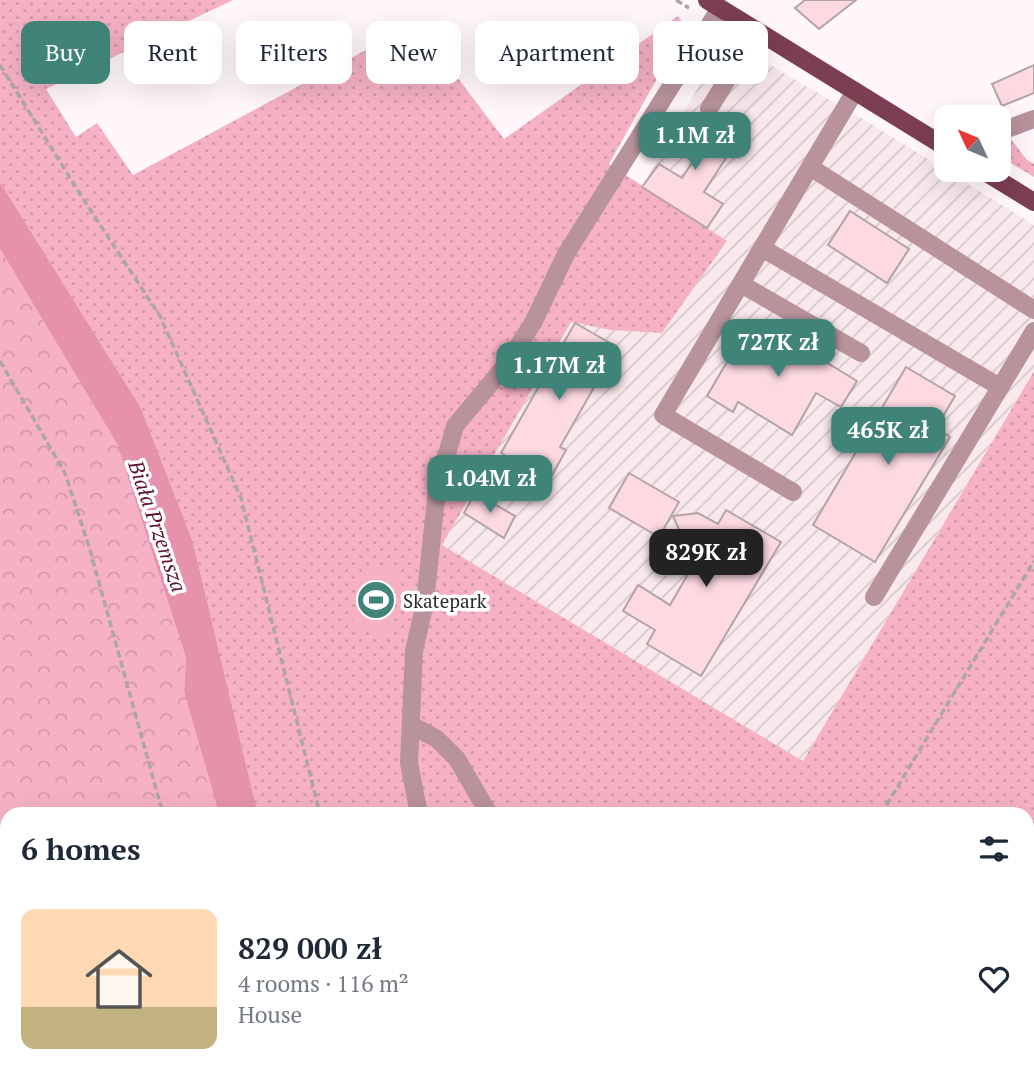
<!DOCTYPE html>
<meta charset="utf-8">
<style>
:root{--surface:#fff;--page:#f6f6f7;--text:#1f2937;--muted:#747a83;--line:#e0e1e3;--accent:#408479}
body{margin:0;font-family:"PT Serif",serif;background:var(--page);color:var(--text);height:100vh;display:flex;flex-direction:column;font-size:26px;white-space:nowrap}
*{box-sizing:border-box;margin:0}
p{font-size:23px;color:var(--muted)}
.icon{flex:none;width:38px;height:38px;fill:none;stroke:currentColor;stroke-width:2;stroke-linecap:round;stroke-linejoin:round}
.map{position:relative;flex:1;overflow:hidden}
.drawer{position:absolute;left:0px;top:807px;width:1034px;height:275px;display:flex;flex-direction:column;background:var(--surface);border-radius:21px 21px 0 0;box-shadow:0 7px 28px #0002}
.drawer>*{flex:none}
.hud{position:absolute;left:21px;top:21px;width:992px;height:63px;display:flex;gap:14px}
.needle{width:46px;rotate:314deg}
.tools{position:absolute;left:934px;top:105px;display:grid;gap:14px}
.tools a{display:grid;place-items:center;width:77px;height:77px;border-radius:14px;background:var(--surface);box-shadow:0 7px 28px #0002;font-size:35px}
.price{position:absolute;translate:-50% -60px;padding:0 16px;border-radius:14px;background:var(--accent);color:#fff;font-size:23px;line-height:46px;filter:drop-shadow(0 2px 4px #0008)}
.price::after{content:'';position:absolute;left:50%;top:42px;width:21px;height:16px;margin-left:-10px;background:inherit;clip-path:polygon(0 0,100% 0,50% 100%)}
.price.current{background:#222;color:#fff}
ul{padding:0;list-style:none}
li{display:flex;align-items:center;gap:21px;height:175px;padding:0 21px}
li+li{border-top:2px solid var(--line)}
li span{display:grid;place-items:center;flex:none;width:196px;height:140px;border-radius:14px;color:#555}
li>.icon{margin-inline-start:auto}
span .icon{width:84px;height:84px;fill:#fffc;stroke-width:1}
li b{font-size:30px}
h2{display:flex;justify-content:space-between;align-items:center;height:84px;padding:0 21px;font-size:30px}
.chip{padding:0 24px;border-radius:14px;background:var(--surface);box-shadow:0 7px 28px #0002;font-size:24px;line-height:63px}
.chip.current{background:var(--accent);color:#fff}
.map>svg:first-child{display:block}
</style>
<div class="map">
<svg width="1034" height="1081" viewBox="0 0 1034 1081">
<defs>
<pattern id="industrial-furrows" width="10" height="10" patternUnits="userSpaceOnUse" patternTransform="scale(1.75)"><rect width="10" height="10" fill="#f9e9ed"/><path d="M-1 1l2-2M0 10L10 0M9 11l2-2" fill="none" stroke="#d6c8cb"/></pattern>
<pattern id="grass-dots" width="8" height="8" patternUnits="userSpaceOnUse" patternTransform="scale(1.75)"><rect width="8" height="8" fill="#f6b2c4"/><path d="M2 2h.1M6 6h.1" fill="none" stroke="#d399a9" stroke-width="1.8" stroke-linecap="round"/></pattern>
<pattern id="forest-crowns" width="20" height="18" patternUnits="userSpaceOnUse" patternTransform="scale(1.75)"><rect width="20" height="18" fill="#f6b2c4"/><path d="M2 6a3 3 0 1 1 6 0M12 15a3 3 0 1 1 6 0" fill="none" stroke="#d399a9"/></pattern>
</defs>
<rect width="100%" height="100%" fill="#fff7f9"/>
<path fill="#f9e9ed" d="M1034,1050v31h-36l8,-6 21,-1v-18z"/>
<path fill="url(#industrial-furrows)" d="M725,39l143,83 166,103v145l-231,391 -361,-216 129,-223 39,8 52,3 65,-92 -85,-54z"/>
<path fill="url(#grass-dots)" d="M0,0h233l-187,89 30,48 21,-14 36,52 283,-152 88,116 174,-123 8,11 -77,137 118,77 -65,92 -52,-3 -39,-8 -129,223 361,216 231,-390v568l-7,7v-132h-769l-65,-272 -52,-134 -141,-226z
M1011,139l15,20 8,5v13l-35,-21v-15z
M332,1075h551l-7,6h-542z"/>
<path fill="url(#forest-crowns)" d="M0,249l117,195 69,214 -2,34 35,122h-212v260h272l2,7h-281z
M1034,939v90l-7,5v-88z
M883,1075v-1l97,1 -8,6h-96z"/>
<path fill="#f6b2c4" d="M363,565l38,7 -12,64 -38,-7z"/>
<path fill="#e692aa" d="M0,182l141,226 52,134 65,272h-39l-35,-122 2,-34 -69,-214 -117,-195z
M279,1075h53l2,6h-53z"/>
<path fill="#fdd9e2" stroke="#b3a3a6" stroke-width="2" d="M805,0h51l-37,29 -24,-21z
M565,40l25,16 -16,26 -26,-16z
M1034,65v28l-32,13 -10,-22z
M700,115l8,5 9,-3 9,7 -2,4 13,8 -13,21 2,1 -22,34 19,12 -16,24 -65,-41 17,-23 23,14 17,-26 -17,-11z
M850,211l59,38 -22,34 -59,-38z
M758,321l99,60 -16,26 -25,-14 -24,42 -54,-33 -5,10 -26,-16 30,-51 5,3z
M575,323l42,24 -57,100 6,3 -17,31 -48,-28z
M906,367l49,29 -19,32 14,9 -75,125 -62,-37z
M629,473l50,29 -20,35 -50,-29z
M475,493l40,23 -11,22 -40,-25z
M726,510l55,32 -80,134 -54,-32 8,-14 -32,-19 15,-26 32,20 32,-55 -19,-11 -10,-23 25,-3 20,11z"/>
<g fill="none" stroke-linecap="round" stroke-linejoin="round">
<path stroke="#ada5a7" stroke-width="3.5" stroke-dasharray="7 3.5" stroke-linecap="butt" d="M676,0l13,8
M0,65l80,129 80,122 81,182 79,316
M952,170l13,8
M0,361l65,112 25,77 73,264
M881,814l153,-253
M236,1074l2,7
M389,1074l4,7
M713,1081l5,-7"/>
<path stroke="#b8939c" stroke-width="18" d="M709,109l48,-78
M999,132l35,-13
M810,167l224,143
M762,248l238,139
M741,284l120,69
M793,492l-130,-77 192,-324
M874,597l160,-266
M411,725l26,14 20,20 32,55
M419,814l-10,-51 5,-112 11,-48 12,-114 18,-63 50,-60 28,-43 33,-69 154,-246"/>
<path stroke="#7c3e51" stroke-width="18" d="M707,0l240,148
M982,170l52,32"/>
<defs>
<path id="rail" d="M1027,1067l7,-6
M1011,1081l7,-7"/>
</defs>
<use href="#rail" stroke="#5a5355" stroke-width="8"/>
<use href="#rail" stroke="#fff" stroke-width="5" stroke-dasharray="16" stroke-linecap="butt"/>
</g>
<defs>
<symbol id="stadium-disc" viewBox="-11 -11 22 22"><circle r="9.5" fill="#408479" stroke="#fff"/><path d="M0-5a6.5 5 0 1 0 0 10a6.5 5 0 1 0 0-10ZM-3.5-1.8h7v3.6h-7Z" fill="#fff"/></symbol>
</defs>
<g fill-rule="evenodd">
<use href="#stadium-disc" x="354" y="578" width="44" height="44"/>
</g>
<g text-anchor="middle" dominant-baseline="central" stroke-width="7" stroke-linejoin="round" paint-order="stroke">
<g font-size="19" fill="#2f282a" stroke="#fff" text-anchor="start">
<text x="403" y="600">Skatepark</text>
</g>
<g font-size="21" font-style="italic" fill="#5c132f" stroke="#fff">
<text transform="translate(158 526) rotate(71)">Biała Przemsza</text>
</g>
</g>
</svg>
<div class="tools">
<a><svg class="needle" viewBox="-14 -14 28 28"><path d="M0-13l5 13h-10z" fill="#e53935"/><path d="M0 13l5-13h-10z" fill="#747a83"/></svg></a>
</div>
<b class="price" style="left:695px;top:172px">1.1M zł</b>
<b class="price" style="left:778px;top:379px">727K zł</b>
<b class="price" style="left:559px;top:402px">1.17M zł</b>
<b class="price" style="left:888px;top:467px">465K zł</b>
<b class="price" style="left:490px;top:515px">1.04M zł</b>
<b class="price current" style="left:706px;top:589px">829K zł</b>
<div class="hud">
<a class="chip current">Buy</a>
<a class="chip">Rent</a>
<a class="chip">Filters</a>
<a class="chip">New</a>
<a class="chip">Apartment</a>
<a class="chip">House</a>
</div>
<section class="drawer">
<h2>6 homes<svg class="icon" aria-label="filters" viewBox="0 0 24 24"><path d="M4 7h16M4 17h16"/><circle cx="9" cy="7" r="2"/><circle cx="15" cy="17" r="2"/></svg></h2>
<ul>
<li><span style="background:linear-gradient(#ffd9b3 70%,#c2b280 0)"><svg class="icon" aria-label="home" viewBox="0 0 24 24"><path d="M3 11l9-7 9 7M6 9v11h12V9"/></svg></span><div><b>829 000 zł</b><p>4 rooms · 116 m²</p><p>House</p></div><svg class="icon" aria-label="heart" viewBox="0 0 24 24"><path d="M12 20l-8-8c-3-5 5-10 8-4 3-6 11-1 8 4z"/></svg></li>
</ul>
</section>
</div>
